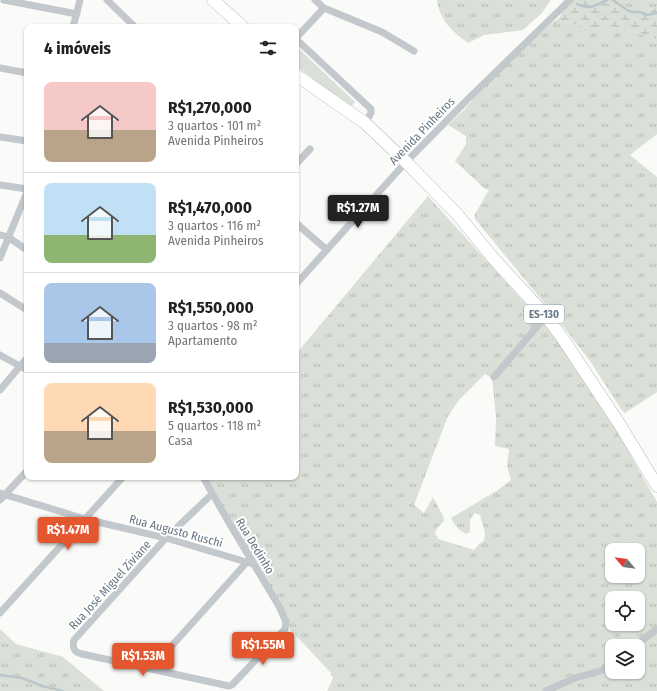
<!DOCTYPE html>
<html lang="pt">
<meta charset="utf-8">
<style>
:root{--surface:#fff;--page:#f6f6f6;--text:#202124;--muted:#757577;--line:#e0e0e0;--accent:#e4572e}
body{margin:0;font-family:"Fira Sans Condensed",sans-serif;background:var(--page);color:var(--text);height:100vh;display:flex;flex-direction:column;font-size:15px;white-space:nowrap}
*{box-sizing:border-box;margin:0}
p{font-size:13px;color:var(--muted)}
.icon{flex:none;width:22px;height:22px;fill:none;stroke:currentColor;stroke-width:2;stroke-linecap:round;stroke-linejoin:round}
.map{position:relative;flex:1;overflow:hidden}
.drawer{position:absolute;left:24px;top:24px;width:275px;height:456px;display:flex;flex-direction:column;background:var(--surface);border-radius:8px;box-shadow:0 1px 3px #0004}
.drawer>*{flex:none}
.needle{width:26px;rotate:299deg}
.tools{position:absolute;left:605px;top:543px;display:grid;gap:8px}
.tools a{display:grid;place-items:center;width:40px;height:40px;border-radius:8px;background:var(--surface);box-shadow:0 1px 3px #0004;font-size:20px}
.price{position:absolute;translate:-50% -34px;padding:0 9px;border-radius:4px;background:var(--accent);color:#fff;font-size:13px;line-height:26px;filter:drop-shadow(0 1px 2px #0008)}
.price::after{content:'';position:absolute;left:50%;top:24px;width:12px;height:9px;margin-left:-6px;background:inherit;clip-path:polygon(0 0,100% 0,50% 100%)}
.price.on{background:#222;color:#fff}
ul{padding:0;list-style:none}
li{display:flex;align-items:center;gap:12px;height:100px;padding:0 20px}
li+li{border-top:1px solid var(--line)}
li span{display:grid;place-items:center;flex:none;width:112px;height:80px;border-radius:8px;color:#555}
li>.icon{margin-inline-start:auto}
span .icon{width:48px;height:48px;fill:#fffc;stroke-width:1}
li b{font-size:17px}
h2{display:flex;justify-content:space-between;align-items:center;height:48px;padding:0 20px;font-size:17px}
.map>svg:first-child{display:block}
</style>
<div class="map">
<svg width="657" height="691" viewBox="0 0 657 691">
<defs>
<pattern id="grass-tufts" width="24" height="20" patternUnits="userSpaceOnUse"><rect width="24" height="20" fill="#dadfd7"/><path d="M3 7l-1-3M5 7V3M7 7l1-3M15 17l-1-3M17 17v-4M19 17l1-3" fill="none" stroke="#b4b9b4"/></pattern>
<pattern id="wetland-marsh" width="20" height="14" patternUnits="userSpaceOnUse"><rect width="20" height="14" fill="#dadfd7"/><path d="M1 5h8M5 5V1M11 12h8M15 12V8" fill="none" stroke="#b4b9b4"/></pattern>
</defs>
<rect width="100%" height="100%" fill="#fafaf8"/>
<path fill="url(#grass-tufts)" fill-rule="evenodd" d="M437,0h114l-9,13 -19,17 -39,5 -16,8c-16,-12 -28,-22 -31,-43z
M617,0h40v8l-12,2h-16z
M551,24h22l19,5h31l34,10v95l-27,21 27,22v215l-32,21 -4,-4 -31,-48 -35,-45 -80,-97v-5l14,-24 -4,-1 -30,-28 11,-17v-8l-18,-11 16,-15 31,-36z
M428,196l111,123 5,1 52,71 40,74 21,37v189h-330l6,-13 -3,-6 -43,-46 -2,-15 -34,-54 -44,-80h89v-123zM485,374l7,4 4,39 -1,29 14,3 -2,17 4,14 -13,10 -47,28c4,8 8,12 15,16l4,-2v-12l4,-7 6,2 5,18 -1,8 -4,2 -6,7 -36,-11 -3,-7 4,-6 5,-5 -1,-5 -10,-19 -9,16 -10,-8 34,-89 11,-16zM612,550h26v26h-26zM612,598h26v26h-26zM612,646h26v26h-26z
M0,629l16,15 47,13 41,34h-104z"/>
<path fill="url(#wetland-marsh)" d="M568,0h49l12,10h16l12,-2v31l-34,-10h-31l-19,-5h-22l8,-6z"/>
<path fill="#dadfd7" d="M296,46l59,56 -4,5 -55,-41z"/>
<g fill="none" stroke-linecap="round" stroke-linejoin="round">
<path stroke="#bbc7cb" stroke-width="2.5" d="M613,0l14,10 5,2h8l7,3 10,-2
M577,4c14,6 17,2 30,-4
M0,675l22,3 20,8 21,5"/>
<defs>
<path id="primary" d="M213,0l30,27
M296,75l69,48 41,39 51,52 36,44 53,58 17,23 57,86 37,61"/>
</defs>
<use href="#primary" stroke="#b5babe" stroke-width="13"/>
<path stroke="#c3c8cc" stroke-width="7" d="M4,0l73,14
M107,0l28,27
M315,0l9,8 58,24 32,19
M73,27l7,-27
M296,38l28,-30
M296,39l75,70v4l-6,10
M0,68l27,5
M0,137l27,4
M296,164l14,-15
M0,185l27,4
M296,223l31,27
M0,235l8,2 19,13
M0,258l27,-66
M296,284l110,-122 61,-62 103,-100
M0,293l27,17
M0,355l27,15
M494,377l52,-61
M0,390l27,-32
M203,477l25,44 52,87 6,14 -1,7 -53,56 -3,1 -147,-32c-8,-2 -10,-6 -8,-14l92,-102 46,-44
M0,493l85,26 81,19 87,26
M0,500l27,-29
M0,613l123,-136
M635,646l22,-17
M151,669l96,-107
M546,691l29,-13 28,-8 9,-5"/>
<use href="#primary" stroke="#fff" stroke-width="12"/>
</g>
<g text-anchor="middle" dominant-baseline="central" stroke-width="4" stroke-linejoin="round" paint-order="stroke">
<rect fill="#fff" stroke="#939fa8" stroke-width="1" x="524" y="305" width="40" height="18" rx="3"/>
<g font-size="11" font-weight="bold" fill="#657683">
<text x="544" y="314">ES-130</text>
</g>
<g font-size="12" fill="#657683" stroke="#fff">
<text transform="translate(422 131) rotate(-46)">Avenida Pinheiros</text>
<text transform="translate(176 531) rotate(15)">Rua Augusto Ruschi</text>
<text transform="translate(255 546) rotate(59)">Rua Dedinho</text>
<text transform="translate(110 585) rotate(-48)">Rua José Miguel Ziviane</text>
</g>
</g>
</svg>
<div class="tools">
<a><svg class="needle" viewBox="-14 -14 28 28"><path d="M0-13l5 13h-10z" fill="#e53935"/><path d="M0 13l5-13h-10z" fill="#757577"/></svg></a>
<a><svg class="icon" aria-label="locate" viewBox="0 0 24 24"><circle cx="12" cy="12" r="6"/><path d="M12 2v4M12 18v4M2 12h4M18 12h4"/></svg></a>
<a><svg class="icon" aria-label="layers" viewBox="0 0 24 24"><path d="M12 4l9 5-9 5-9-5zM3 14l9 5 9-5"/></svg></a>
</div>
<b class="price on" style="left:358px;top:229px">R$1.27M</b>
<b class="price" style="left:68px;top:551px">R$1.47M</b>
<b class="price" style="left:263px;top:666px">R$1.55M</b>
<b class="price" style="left:143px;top:677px">R$1.53M</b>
<section class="drawer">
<h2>4 imóveis<svg class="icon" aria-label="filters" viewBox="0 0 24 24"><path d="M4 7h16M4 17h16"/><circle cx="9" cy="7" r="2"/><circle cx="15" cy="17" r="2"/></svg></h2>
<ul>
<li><span style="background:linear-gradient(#f6c9c9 60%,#b9a48a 0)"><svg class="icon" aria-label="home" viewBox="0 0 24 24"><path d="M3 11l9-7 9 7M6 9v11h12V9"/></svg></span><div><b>R$1,270,000</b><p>3 quartos · 101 m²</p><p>Avenida Pinheiros</p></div></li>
<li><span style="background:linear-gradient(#bfe0f5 65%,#8fb573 0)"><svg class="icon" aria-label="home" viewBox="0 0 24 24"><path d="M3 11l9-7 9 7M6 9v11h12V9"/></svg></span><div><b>R$1,470,000</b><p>3 quartos · 116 m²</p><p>Avenida Pinheiros</p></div></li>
<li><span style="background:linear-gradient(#a9c7e8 75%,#9aa5b1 0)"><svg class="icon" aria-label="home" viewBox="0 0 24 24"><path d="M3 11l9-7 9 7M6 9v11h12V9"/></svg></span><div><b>R$1,550,000</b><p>3 quartos · 98 m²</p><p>Apartamento</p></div></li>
<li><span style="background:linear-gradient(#ffd9b3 60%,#b9a48a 0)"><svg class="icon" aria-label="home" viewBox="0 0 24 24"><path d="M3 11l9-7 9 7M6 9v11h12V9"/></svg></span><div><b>R$1,530,000</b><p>5 quartos · 118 m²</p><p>Casa</p></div></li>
</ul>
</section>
</div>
